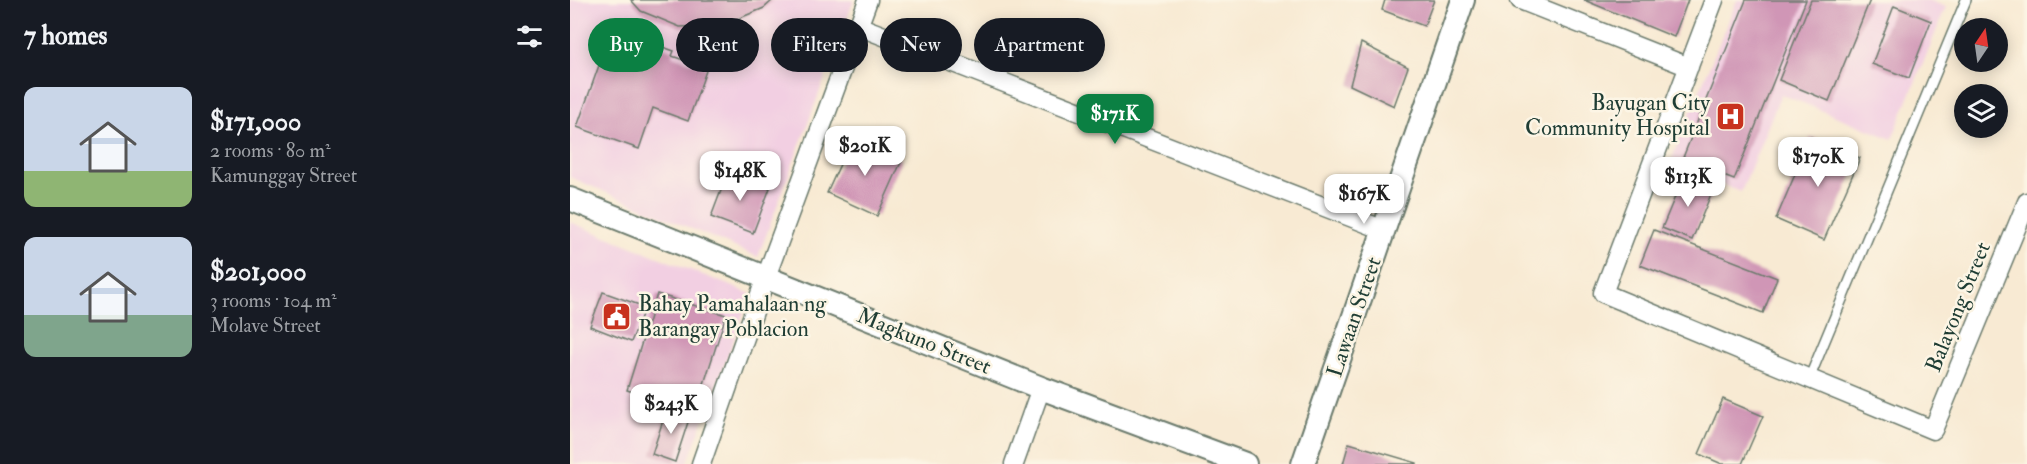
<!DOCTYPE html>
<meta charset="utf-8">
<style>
:root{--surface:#171b24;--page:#20242c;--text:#f1f3f6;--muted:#9ea1a6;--accent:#0b8043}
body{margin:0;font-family:"IM FELL Double Pica",serif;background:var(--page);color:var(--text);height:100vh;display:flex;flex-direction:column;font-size:22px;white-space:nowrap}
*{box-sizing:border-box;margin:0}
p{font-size:20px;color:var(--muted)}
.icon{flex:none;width:33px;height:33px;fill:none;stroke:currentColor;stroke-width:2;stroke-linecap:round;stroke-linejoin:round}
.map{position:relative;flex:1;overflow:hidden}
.side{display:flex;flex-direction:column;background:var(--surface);width:570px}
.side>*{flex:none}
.banner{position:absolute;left:18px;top:18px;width:570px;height:54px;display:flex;gap:12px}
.needle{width:39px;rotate:13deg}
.fabs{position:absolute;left:1384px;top:18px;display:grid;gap:12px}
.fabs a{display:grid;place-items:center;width:54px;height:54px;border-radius:50%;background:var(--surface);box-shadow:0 3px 15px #0003;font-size:30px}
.price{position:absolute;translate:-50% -51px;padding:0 14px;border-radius:12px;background:#fff;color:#222;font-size:20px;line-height:39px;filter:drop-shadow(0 2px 3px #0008)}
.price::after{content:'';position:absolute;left:50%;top:36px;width:18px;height:14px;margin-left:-9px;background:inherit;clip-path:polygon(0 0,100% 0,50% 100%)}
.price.active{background:var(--accent);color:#fff}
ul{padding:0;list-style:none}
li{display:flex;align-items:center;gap:18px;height:150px;padding:0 24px}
li span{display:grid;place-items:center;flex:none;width:168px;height:120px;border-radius:12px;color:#555}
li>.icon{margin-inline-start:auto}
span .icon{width:72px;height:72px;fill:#fffc;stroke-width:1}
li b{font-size:26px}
h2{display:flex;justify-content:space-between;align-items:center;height:72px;padding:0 24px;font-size:26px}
.pill{padding:0 21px;border-radius:27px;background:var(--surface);box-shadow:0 3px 15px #0003;font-size:21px;line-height:54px}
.pill.active{background:var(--accent);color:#fff}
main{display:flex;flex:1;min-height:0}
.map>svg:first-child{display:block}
</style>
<main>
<section class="side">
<h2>7 homes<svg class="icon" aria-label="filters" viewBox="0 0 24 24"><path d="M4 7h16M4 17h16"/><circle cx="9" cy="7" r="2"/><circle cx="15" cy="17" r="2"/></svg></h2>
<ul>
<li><span style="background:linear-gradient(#c9d6e8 70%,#8fb573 0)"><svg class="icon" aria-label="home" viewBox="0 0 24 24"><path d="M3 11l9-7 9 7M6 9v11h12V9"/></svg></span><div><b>$171,000</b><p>2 rooms · 80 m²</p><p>Kamunggay Street</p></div></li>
<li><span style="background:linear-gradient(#c9d6e8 65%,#7fa58c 0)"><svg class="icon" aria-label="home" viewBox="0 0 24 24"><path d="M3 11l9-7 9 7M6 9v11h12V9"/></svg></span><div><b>$201,000</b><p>3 rooms · 104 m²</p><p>Molave Street</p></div></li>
</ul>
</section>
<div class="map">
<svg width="1457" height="464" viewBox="0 0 1457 464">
<rect width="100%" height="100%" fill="#fcf5e5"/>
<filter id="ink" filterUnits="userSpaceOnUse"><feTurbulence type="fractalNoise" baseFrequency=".0167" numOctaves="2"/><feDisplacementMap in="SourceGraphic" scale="12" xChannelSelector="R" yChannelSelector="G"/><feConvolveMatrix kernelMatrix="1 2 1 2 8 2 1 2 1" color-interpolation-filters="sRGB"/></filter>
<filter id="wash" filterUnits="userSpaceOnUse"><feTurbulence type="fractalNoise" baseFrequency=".008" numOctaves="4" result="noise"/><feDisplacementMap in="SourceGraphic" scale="24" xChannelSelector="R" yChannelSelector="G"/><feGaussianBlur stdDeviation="1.35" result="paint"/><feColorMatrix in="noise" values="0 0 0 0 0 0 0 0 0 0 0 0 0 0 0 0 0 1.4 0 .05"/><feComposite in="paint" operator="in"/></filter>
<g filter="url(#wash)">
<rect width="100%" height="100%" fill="#f8ead3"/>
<path fill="#f2cfe2" d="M0,0h284l-96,257 -188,-80z
M1167,0h191l18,7 -54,132 -111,-45 -40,98 -71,-29z
M0,222l181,72 -64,170h-113l-4,-95z"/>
<g id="blocks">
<path fill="#d096b6" d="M61,0h142l-9,8 -41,17 -43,2 -39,-16z
M815,0h49l-10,26 -42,-16z
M1014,0h104l-14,37z
M1176,0h60l-72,180 -52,-20z
M1241,0h59l-41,101 -50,-21z
M1324,6l37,15 -22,57 -37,-14z
M42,29l62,22 -2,5 35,12 -19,53 -35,-13 -14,41 -62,-22z
M791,43l47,24 -14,39 -44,-21z
M1241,137l49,21 -36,82 -48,-21z
M282,138l50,22 -25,56 -50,-23z
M158,172l42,16 -17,45 -42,-16z
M1114,175l30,12 -22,53 -30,-12z
M1084,230l123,48 -14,35 -123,-48z
M33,292l42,15 -14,35 -41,-16z
M87,294l69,21 -31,97 -68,-22z
M1153,399l40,17 -21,48h-20l-23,-10z
M97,408l23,8 -15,46 -23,-8z
M779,443l68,20v1h-74z"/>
</g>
</g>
<g filter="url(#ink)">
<use href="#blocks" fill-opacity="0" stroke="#6b7a6c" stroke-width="1.5"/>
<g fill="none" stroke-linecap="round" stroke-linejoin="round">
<defs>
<path id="service" d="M1239,379l157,-379"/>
<path id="minor" d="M950,0l169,67
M1144,0l-111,293 330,137 94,-228
M288,26l526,204
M131,464l65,-187 102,-277
M444,464l27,-76"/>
<path id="tertiary" d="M0,199l471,189 204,76
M733,464l160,-464"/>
</defs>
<use href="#service" stroke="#6b7a6c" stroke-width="12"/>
<use href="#minor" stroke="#6b7a6c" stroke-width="21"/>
<use href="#tertiary" stroke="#6b7a6c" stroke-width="26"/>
<use href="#service" stroke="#fff" stroke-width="9"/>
<use href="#minor" stroke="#fff" stroke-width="18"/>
<use href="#tertiary" stroke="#fff" stroke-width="22"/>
</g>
</g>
<defs>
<symbol id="hospital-square" viewBox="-11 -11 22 22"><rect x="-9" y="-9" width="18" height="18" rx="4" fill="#c8321e" stroke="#fcf5e5"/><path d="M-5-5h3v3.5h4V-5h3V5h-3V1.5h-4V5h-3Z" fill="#fff"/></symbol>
<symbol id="civic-square" viewBox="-11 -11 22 22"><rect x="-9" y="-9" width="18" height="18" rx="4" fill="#c8321e" stroke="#fcf5e5"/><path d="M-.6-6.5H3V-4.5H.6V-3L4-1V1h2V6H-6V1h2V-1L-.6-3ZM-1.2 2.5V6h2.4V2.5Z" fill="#fff"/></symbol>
</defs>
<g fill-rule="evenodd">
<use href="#hospital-square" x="1144" y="100" width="33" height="33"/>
<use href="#civic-square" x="30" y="300" width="33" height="33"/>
</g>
<g text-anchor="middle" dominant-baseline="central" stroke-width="5" stroke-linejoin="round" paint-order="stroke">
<g font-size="22" fill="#1f3d34" stroke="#fcf5e5" text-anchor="end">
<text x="1140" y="103">Bayugan City<tspan x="1140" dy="25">Community Hospital</tspan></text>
<text x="68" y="304" text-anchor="start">Bahay Pamahalaan ng<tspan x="68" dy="25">Barangay Poblacion</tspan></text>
</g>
<g font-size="22" fill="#1f3d34" stroke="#fcf5e5">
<text transform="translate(1388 307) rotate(-68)">Balayong Street</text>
<text transform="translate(784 317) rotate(-71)">Lawaan Street</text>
<text transform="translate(354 341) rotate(22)">Magkuno Street</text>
</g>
</g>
</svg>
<div class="fabs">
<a><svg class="needle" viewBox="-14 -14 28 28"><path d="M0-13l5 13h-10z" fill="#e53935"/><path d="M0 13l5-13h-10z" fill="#9ea1a6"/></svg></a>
<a><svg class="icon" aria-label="layers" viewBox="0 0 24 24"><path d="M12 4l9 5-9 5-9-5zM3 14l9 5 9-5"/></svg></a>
</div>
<b class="price active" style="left:545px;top:145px">$171K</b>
<b class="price" style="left:295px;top:177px">$201K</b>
<b class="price" style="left:1248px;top:188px">$170K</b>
<b class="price" style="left:170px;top:202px">$148K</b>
<b class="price" style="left:1118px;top:208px">$113K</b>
<b class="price" style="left:794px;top:225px">$167K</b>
<b class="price" style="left:101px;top:435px">$243K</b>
<div class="banner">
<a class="pill active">Buy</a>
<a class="pill">Rent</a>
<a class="pill">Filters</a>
<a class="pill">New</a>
<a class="pill">Apartment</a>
</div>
</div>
</main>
